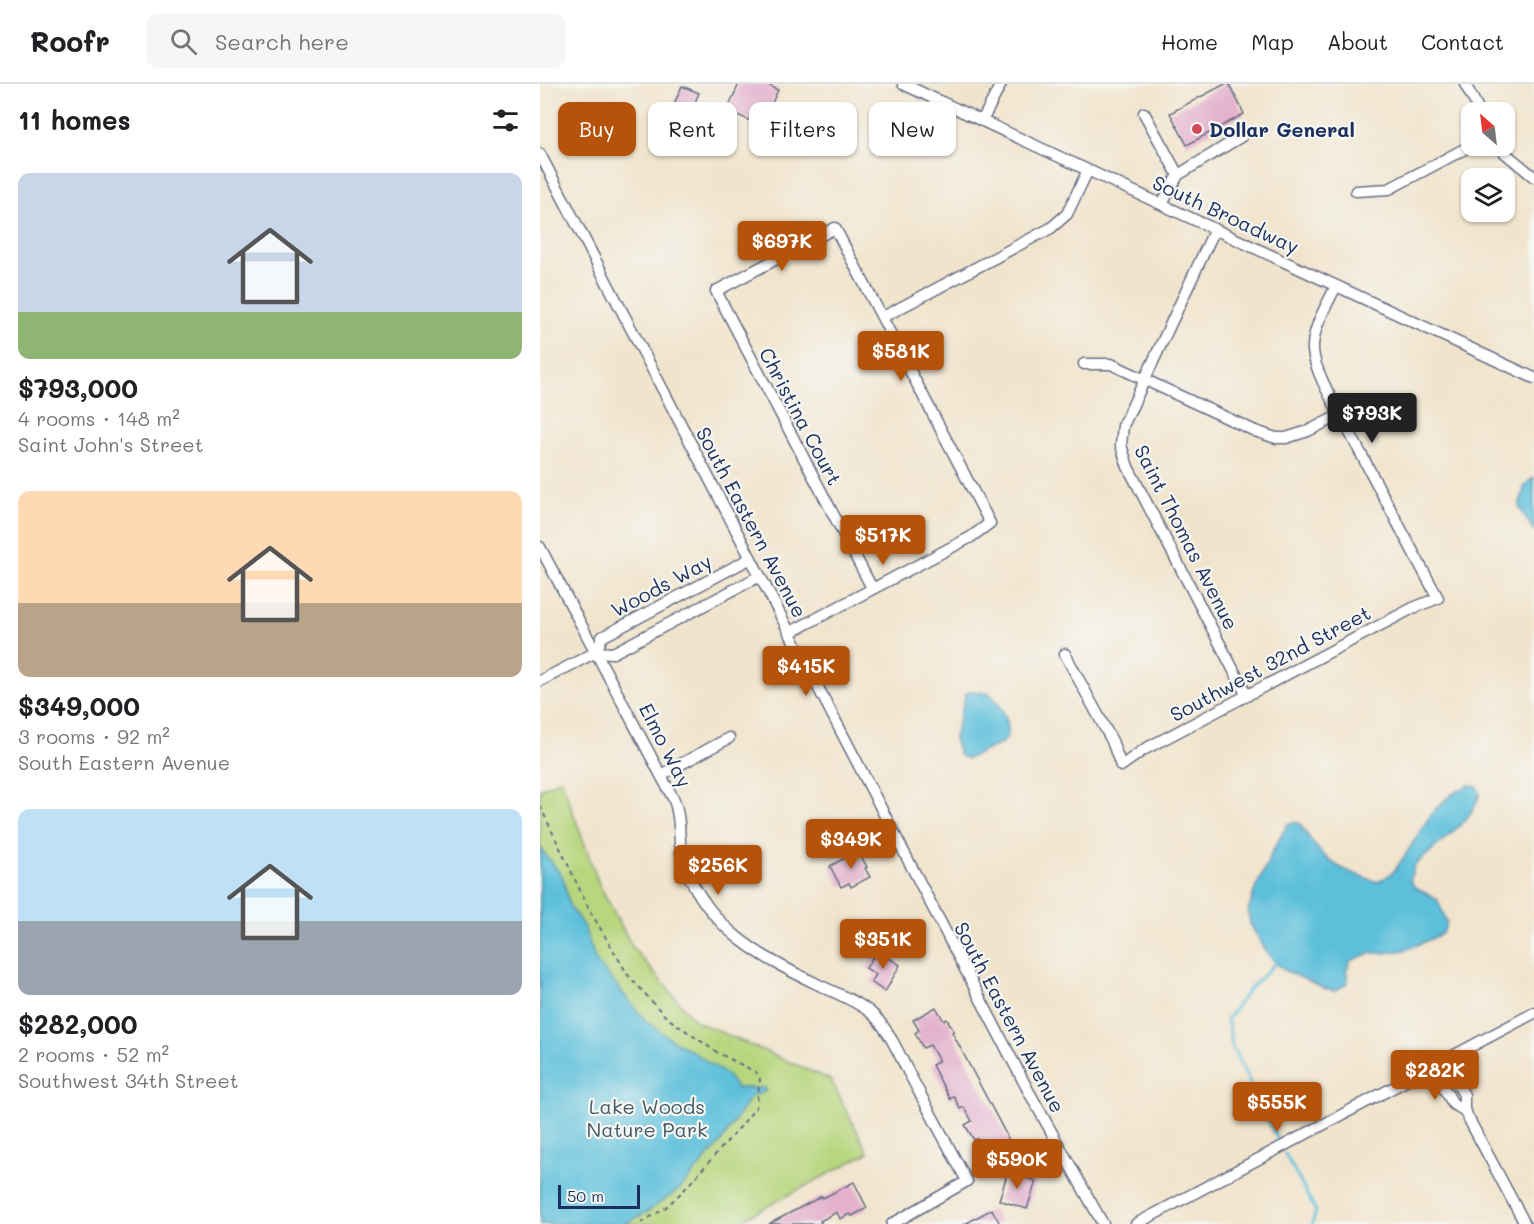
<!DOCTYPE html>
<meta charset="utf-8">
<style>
:root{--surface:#fff;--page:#f6f6f6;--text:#202124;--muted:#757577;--line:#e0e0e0;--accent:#b45309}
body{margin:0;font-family:Mali,sans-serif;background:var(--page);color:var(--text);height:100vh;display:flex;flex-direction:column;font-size:22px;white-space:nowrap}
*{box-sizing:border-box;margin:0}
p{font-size:20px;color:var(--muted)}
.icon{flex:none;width:33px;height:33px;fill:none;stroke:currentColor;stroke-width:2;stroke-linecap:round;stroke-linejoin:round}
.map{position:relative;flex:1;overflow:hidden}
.panel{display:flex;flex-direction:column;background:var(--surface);width:540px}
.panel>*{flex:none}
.top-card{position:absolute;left:18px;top:18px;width:570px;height:54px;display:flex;gap:12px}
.needle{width:39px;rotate:332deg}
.tools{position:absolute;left:921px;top:18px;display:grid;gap:12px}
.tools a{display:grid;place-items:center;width:54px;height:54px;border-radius:12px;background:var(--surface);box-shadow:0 2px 4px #0004;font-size:30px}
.scale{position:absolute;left:18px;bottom:15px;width:82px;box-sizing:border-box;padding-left:6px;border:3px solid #1b2f5e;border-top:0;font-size:16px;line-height:21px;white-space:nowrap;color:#1b2f5e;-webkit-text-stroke:4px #f6f6f2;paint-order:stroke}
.price{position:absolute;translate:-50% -51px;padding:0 14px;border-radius:6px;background:var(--accent);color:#fff;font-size:20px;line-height:39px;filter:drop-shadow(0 2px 3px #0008)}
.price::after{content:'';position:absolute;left:50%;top:36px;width:18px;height:14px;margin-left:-9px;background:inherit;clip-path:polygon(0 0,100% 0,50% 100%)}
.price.active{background:#222;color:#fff}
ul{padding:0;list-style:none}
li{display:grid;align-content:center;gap:12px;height:318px;padding:0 18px}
li span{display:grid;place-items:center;height:186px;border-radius:12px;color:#555}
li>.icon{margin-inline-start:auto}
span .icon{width:108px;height:108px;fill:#fffc;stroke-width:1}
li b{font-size:26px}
h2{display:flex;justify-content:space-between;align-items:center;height:72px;padding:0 18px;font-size:26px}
.chip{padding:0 21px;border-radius:12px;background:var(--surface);box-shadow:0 2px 4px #0004;font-size:21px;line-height:54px}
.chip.active{background:var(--accent);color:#fff}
header{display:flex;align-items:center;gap:36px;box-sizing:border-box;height:84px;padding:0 30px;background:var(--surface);border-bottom:2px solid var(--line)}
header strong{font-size:28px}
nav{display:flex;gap:33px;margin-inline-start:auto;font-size:21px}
.search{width:420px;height:54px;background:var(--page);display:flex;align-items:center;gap:15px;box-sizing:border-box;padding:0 21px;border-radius:12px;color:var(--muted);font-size:22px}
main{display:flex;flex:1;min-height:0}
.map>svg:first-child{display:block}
</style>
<header>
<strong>Roofr</strong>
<div class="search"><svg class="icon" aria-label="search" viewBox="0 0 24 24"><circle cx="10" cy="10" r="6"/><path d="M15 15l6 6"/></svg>Search here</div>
<nav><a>Home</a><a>Map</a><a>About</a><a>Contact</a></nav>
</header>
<main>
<section class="panel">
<h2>11 homes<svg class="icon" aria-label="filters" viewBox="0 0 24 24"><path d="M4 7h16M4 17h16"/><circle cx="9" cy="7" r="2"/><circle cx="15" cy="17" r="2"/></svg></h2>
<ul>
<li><span style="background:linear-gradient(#c9d6e8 75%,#8fb573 0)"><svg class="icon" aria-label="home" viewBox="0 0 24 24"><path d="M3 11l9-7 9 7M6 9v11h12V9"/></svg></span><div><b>$793,000</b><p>4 rooms · 148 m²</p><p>Saint John's Street</p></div></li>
<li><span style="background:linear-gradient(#ffd9b3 60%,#b9a48a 0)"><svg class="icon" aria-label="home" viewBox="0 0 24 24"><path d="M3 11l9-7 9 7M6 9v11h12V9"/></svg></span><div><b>$349,000</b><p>3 rooms · 92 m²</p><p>South Eastern Avenue</p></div></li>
<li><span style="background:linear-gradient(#bfe0f5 60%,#9aa5b1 0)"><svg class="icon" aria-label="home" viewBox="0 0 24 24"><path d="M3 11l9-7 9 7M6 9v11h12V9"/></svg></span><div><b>$282,000</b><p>2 rooms · 52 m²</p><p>Southwest 34th Street</p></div></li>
</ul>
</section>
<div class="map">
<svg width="994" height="1140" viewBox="0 0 994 1140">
<rect width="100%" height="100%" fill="#f6f6f2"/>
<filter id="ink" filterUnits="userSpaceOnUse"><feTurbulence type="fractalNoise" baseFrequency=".0167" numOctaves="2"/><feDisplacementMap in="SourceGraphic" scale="12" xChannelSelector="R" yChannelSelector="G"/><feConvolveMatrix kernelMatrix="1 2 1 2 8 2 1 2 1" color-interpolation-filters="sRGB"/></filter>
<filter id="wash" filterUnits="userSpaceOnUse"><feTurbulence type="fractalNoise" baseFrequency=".008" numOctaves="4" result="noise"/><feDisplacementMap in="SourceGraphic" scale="24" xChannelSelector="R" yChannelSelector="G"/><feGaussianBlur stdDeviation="1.35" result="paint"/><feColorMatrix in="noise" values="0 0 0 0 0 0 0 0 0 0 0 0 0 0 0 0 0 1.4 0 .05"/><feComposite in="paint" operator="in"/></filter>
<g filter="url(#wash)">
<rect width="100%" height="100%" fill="#f1e4cc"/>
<path fill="#b7d67d" stroke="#69826e" stroke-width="1.5" d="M21,695l38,105 34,64 62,73 136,59 37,73 -134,71h-194v-435z"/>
<path fill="#5dc0db" stroke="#3c789c" stroke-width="1.5" d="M994,393v54l-15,-24 6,-22z
M432,607l18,3c11,11 27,36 12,49l-35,16 -8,-4 -5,-17 12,-45z
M930,701l7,2 3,7 -6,14 -9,13 -51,45 -4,15 6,7 21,11 10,23 -4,11c-14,7 -28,14 -43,18 -10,2 -18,2 -28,2 -7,1 -15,6 -22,8l-4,11 2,4 -2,8 -11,7 -9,-2 -42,-19 -14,-13 -20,-33 -2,-12 6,-20 20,-44 14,-24 5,-2 7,2c23,38 37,45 78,58 5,-3 12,-7 16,-11 24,-30 36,-72 76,-86z
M0,764l23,29 6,28 15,22 12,34 49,59 27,20 25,14 10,8 19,12 10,14h30l-1,4 -14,4 -30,46 -41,47 -33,23 -23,12h-84z"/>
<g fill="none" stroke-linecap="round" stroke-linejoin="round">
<path stroke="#5dc0db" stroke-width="3" d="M738,1056l-46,-94 -5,-27 22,-30 29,-28
M745,1070l31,57 -4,13"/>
</g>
<g id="blocks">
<path fill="#e3b1cc" d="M199,0h33l-2,2 8,4 -17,36 -34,-16z
M685,0h4l15,30 -57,31 -17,-32z
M142,2l17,7 -11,26 -17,-8z
M318,767l9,16 -2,1 5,9 -19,10 -2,-4 -8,4 -11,-21z
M337,866l23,15 -15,27 -14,-10 5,-7 -10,-7z
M396,923l8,14 3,-2 7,12 -2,1 67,127 -18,10 -10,-17 -5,3 -9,-16 -3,1 -9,-15 7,-4 -8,-14 -4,2 -6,-13 -4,3 -18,-34 7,-4 -9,-16 -7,3 -8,-15 4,-3 -6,-10z
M461,1086l35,11 -9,28 -28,-9 7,-22z
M314,1098l13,26 -15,8 -2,-2 -10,5 -3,-7 -17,9 2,3h-53l53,-28 1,2z
M452,1125l8,15h-35z"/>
</g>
</g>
<g filter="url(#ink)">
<use href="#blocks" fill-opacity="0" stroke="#666e84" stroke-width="1.5"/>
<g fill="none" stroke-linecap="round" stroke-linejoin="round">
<defs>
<path id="minor" d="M363,0l631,294
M925,0l15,28
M604,29l34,62
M442,37l19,-37
M959,62l6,7 29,24
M0,70l489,938 74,132
M816,107l33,-2 83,-44
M622,120l16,-29 64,-39
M675,145l-92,197 -2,19 7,22 119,229
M343,233l168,-89 16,-14 21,-44
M544,280h27l144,67 21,7h10l22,-7 32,-16
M0,463l134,253c9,22 2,45 11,67 26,63 74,89 132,117 18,9 38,16 53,28 19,16 29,43 41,65 19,35 37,69 56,104l-75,43
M211,474l-149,79 -6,15 17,1 147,-77
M249,549l182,-96 19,-14 -155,-295 -119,63 156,297
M525,570l47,87 9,25 24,-17 268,-141 25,-10c-30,-55 -59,-110 -88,-165 -11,-21 -36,-61 -37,-83 -1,-22 14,-45 23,-64
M0,597l56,-29
M121,691l68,-37
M905,976l19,35v15l61,114
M892,983l21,37 11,6
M596,1140l398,-211"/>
</defs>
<use href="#minor" stroke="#666e84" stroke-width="13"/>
<path stroke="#666e84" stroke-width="2" stroke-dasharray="4.5 4.5" stroke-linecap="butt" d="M0,722l50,105 38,64 38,42 52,36 38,19 4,7 -4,28 -15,19 -59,66 -17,16 -26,16"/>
<use href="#minor" stroke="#fff" stroke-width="10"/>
</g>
</g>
<circle fill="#d1495b" stroke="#f6f6f2" stroke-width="2" cx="657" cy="45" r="6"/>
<g text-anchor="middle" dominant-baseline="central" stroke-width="4.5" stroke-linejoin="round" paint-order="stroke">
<g font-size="20" font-weight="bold" fill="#1b2f5e" stroke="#f6f6f2" text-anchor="start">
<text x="669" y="45">Dollar General</text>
</g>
<g font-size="20" fill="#1b2f5e" stroke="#f6f6f2">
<text transform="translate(686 130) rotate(25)">South Broadway</text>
<text transform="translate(261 332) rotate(62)">Christina Court</text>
<text transform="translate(212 438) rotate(62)">South Eastern Avenue</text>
<text transform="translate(647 453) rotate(63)">Saint Thomas Avenue</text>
<text transform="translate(121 501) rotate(-28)">Woods Way</text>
<text transform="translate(730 579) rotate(-28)">Southwest 32nd Street</text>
<text transform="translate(126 661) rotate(63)">Elmo Way</text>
<text transform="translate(470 933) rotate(62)">South Eastern Avenue</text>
</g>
<g font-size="20" fill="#425966" stroke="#f6f6f2">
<text x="107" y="1022">Lake Woods<tspan x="107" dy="23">Nature Park</tspan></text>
</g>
</g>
</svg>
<div class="tools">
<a><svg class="needle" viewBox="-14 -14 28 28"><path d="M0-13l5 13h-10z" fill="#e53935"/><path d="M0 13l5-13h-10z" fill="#757577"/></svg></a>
<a><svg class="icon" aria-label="layers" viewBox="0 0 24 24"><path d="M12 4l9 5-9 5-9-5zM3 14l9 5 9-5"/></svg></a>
</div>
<div class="scale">50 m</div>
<b class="price" style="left:242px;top:188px">$697K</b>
<b class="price" style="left:361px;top:298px">$581K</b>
<b class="price active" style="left:832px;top:360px">$793K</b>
<b class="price" style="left:343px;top:482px">$517K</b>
<b class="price" style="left:266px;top:613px">$415K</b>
<b class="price" style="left:311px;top:786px">$349K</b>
<b class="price" style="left:178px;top:812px">$256K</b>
<b class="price" style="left:343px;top:886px">$351K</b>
<b class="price" style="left:895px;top:1017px">$282K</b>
<b class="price" style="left:737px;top:1049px">$555K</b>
<b class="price" style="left:477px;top:1106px">$590K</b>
<div class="top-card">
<a class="chip active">Buy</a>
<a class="chip">Rent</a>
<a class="chip">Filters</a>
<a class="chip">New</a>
</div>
</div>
</main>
